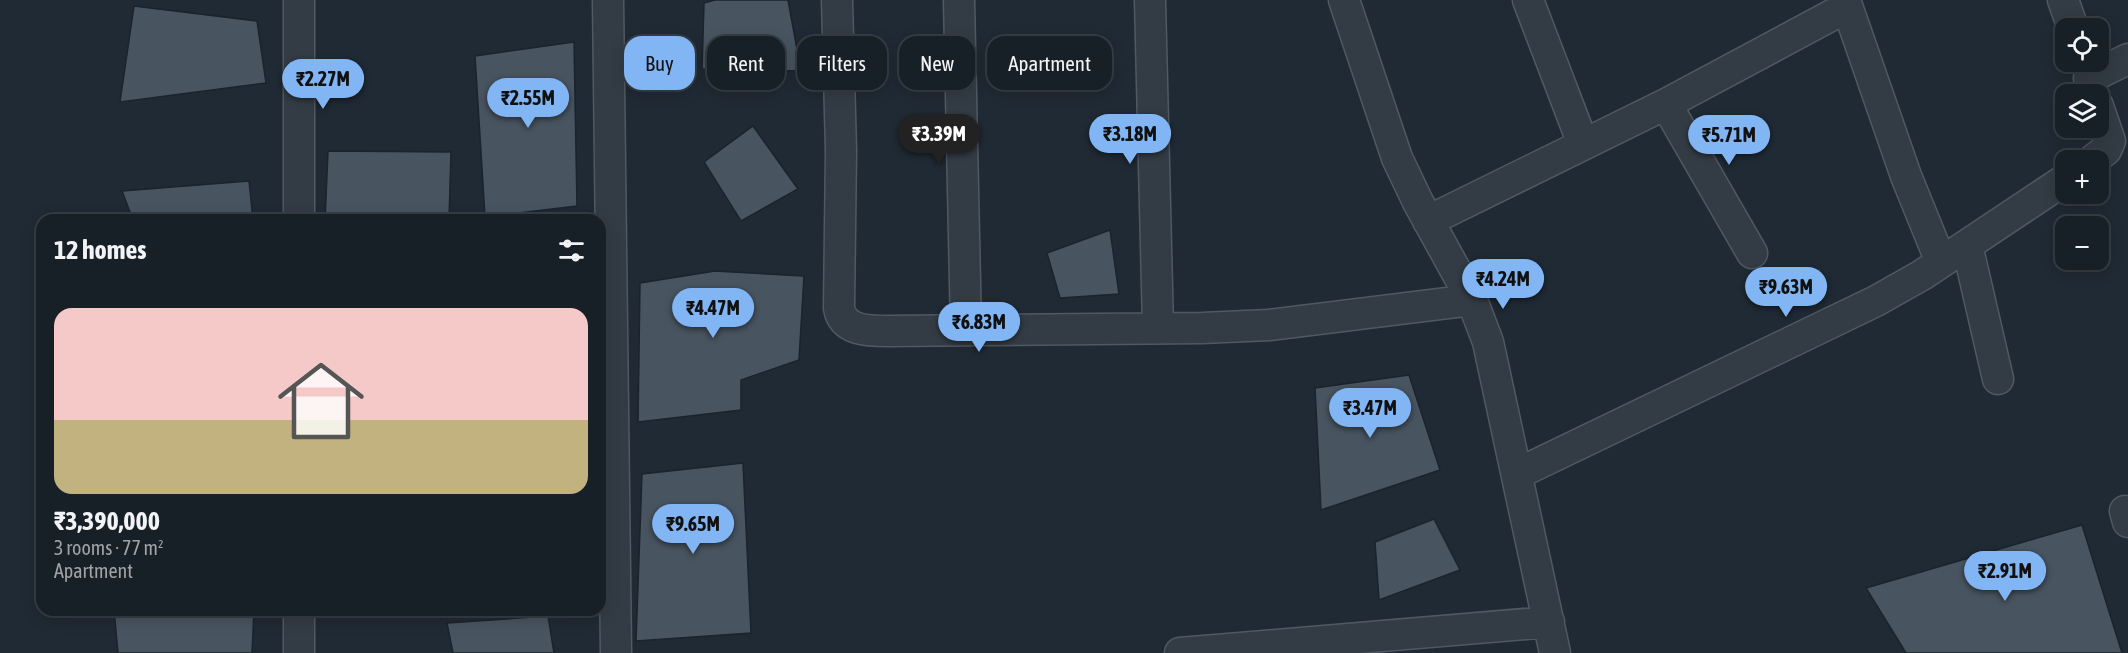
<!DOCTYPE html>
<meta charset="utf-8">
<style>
:root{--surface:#182027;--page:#21282f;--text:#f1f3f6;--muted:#9fa3a7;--line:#363e44;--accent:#81b5f3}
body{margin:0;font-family:"Asap Condensed",sans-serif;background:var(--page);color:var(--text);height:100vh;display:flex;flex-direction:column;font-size:22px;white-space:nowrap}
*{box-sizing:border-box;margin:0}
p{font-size:20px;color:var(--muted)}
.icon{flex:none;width:33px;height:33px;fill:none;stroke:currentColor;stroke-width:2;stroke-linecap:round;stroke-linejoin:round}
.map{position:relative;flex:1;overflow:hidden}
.drawer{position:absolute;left:36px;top:214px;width:570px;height:402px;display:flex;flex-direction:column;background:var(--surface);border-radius:18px;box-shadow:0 3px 15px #0003,0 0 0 2px var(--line)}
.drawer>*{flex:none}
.top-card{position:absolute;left:624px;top:36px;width:570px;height:54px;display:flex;gap:12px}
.buttons{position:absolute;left:2055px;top:18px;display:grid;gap:12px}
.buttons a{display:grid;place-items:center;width:54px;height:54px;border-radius:12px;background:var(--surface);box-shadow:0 3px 15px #0003,0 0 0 2px var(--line);font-size:30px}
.price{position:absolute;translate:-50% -51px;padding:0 14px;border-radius:21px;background:var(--accent);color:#111;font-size:20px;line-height:39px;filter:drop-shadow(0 2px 3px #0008)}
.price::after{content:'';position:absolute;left:50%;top:36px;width:18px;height:14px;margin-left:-9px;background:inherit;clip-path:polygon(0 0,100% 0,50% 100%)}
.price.active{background:#222;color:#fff}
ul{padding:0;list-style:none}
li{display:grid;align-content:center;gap:12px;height:318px;padding:0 18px}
li span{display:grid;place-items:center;height:186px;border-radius:18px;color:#555}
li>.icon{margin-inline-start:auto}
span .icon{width:108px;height:108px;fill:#fffc;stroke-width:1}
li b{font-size:26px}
h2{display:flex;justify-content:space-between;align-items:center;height:72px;padding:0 18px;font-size:26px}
.chip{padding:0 21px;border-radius:18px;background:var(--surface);box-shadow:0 3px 15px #0003,0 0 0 2px var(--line);font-size:21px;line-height:54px}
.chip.active{background:var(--accent);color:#111}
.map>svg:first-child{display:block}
</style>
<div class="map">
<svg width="2128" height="653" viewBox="0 0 2128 653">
<rect width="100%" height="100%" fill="#202a34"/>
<path fill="#485460" stroke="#1b232c" stroke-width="1.5" d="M715,0h73l13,71 -99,-2 2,-66z
M134,6l123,15 9,62 -146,19z
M574,42l3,164 -92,11 -10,-161z
M753,126l45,63 -57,32 -37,-59z
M328,151l123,1 -2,68h-124z
M249,181l4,39h-120l-11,-29z
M1110,230l9,64 -59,4 -13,-45z
M715,271l89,5 -5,84 -58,20v30l-103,12 2,-139z
M1409,375l31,95 -119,40 -6,-122z
M743,463l8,170 -115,8 6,-167z
M1434,519l26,51 -81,30 -4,-58z
M2082,525l40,128h-216l-40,-65z
M114,610h140l-2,43h-134z
M548,616l6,37h-101l-6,-30z"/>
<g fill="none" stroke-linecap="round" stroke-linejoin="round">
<defs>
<path id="minor" d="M299,0v220
M608,0l8,653
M837,0l4,151 -2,157c4,24 32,23 51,23l312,-3 67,-3 203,-25
M959,0l7,330
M1150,0l8,328
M1344,0l53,158 21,44 54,98 16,42 67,311
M1528,0l55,144
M1845,0l61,176 35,86
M2063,0l10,28
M2089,78l39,-19
M1666,104l86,149
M2093,160l13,-10 4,-9 -12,-35
M1428,221l238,-117 181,-97
M1967,245l31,134
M1517,474l359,-173 46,-26 144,-96
M2125,511l3,11
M299,610v43
M1180,653l369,-31"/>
</defs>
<use href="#minor" stroke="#505963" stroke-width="33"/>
<use href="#minor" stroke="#333c45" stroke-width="30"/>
</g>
</svg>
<div class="buttons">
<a><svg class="icon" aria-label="locate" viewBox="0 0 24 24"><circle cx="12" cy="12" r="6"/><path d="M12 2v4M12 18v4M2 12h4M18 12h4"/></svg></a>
<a><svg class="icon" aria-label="layers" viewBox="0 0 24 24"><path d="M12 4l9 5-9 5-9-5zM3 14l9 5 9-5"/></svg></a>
<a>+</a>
<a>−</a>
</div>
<b class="price" style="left:323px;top:110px">₹2.27M</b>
<b class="price" style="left:528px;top:129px">₹2.55M</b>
<b class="price active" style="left:939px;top:165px">₹3.39M</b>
<b class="price" style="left:1130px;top:165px">₹3.18M</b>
<b class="price" style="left:1729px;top:166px">₹5.71M</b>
<b class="price" style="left:1503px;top:310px">₹4.24M</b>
<b class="price" style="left:1786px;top:318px">₹9.63M</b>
<b class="price" style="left:713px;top:339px">₹4.47M</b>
<b class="price" style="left:979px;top:353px">₹6.83M</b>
<b class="price" style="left:1370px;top:439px">₹3.47M</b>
<b class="price" style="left:693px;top:555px">₹9.65M</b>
<b class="price" style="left:2005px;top:602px">₹2.91M</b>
<div class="top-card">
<a class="chip active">Buy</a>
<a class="chip">Rent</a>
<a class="chip">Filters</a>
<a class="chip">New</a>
<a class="chip">Apartment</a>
</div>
<section class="drawer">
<h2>12 homes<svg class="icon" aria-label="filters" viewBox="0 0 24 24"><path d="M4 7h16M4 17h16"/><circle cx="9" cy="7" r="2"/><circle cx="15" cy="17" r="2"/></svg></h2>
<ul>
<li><span style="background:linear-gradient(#f6c9c9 60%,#c2b280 0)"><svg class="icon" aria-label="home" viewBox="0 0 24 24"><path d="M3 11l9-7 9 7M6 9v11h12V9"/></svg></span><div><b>₹3,390,000</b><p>3 rooms · 77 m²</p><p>Apartment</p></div></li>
</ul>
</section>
</div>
